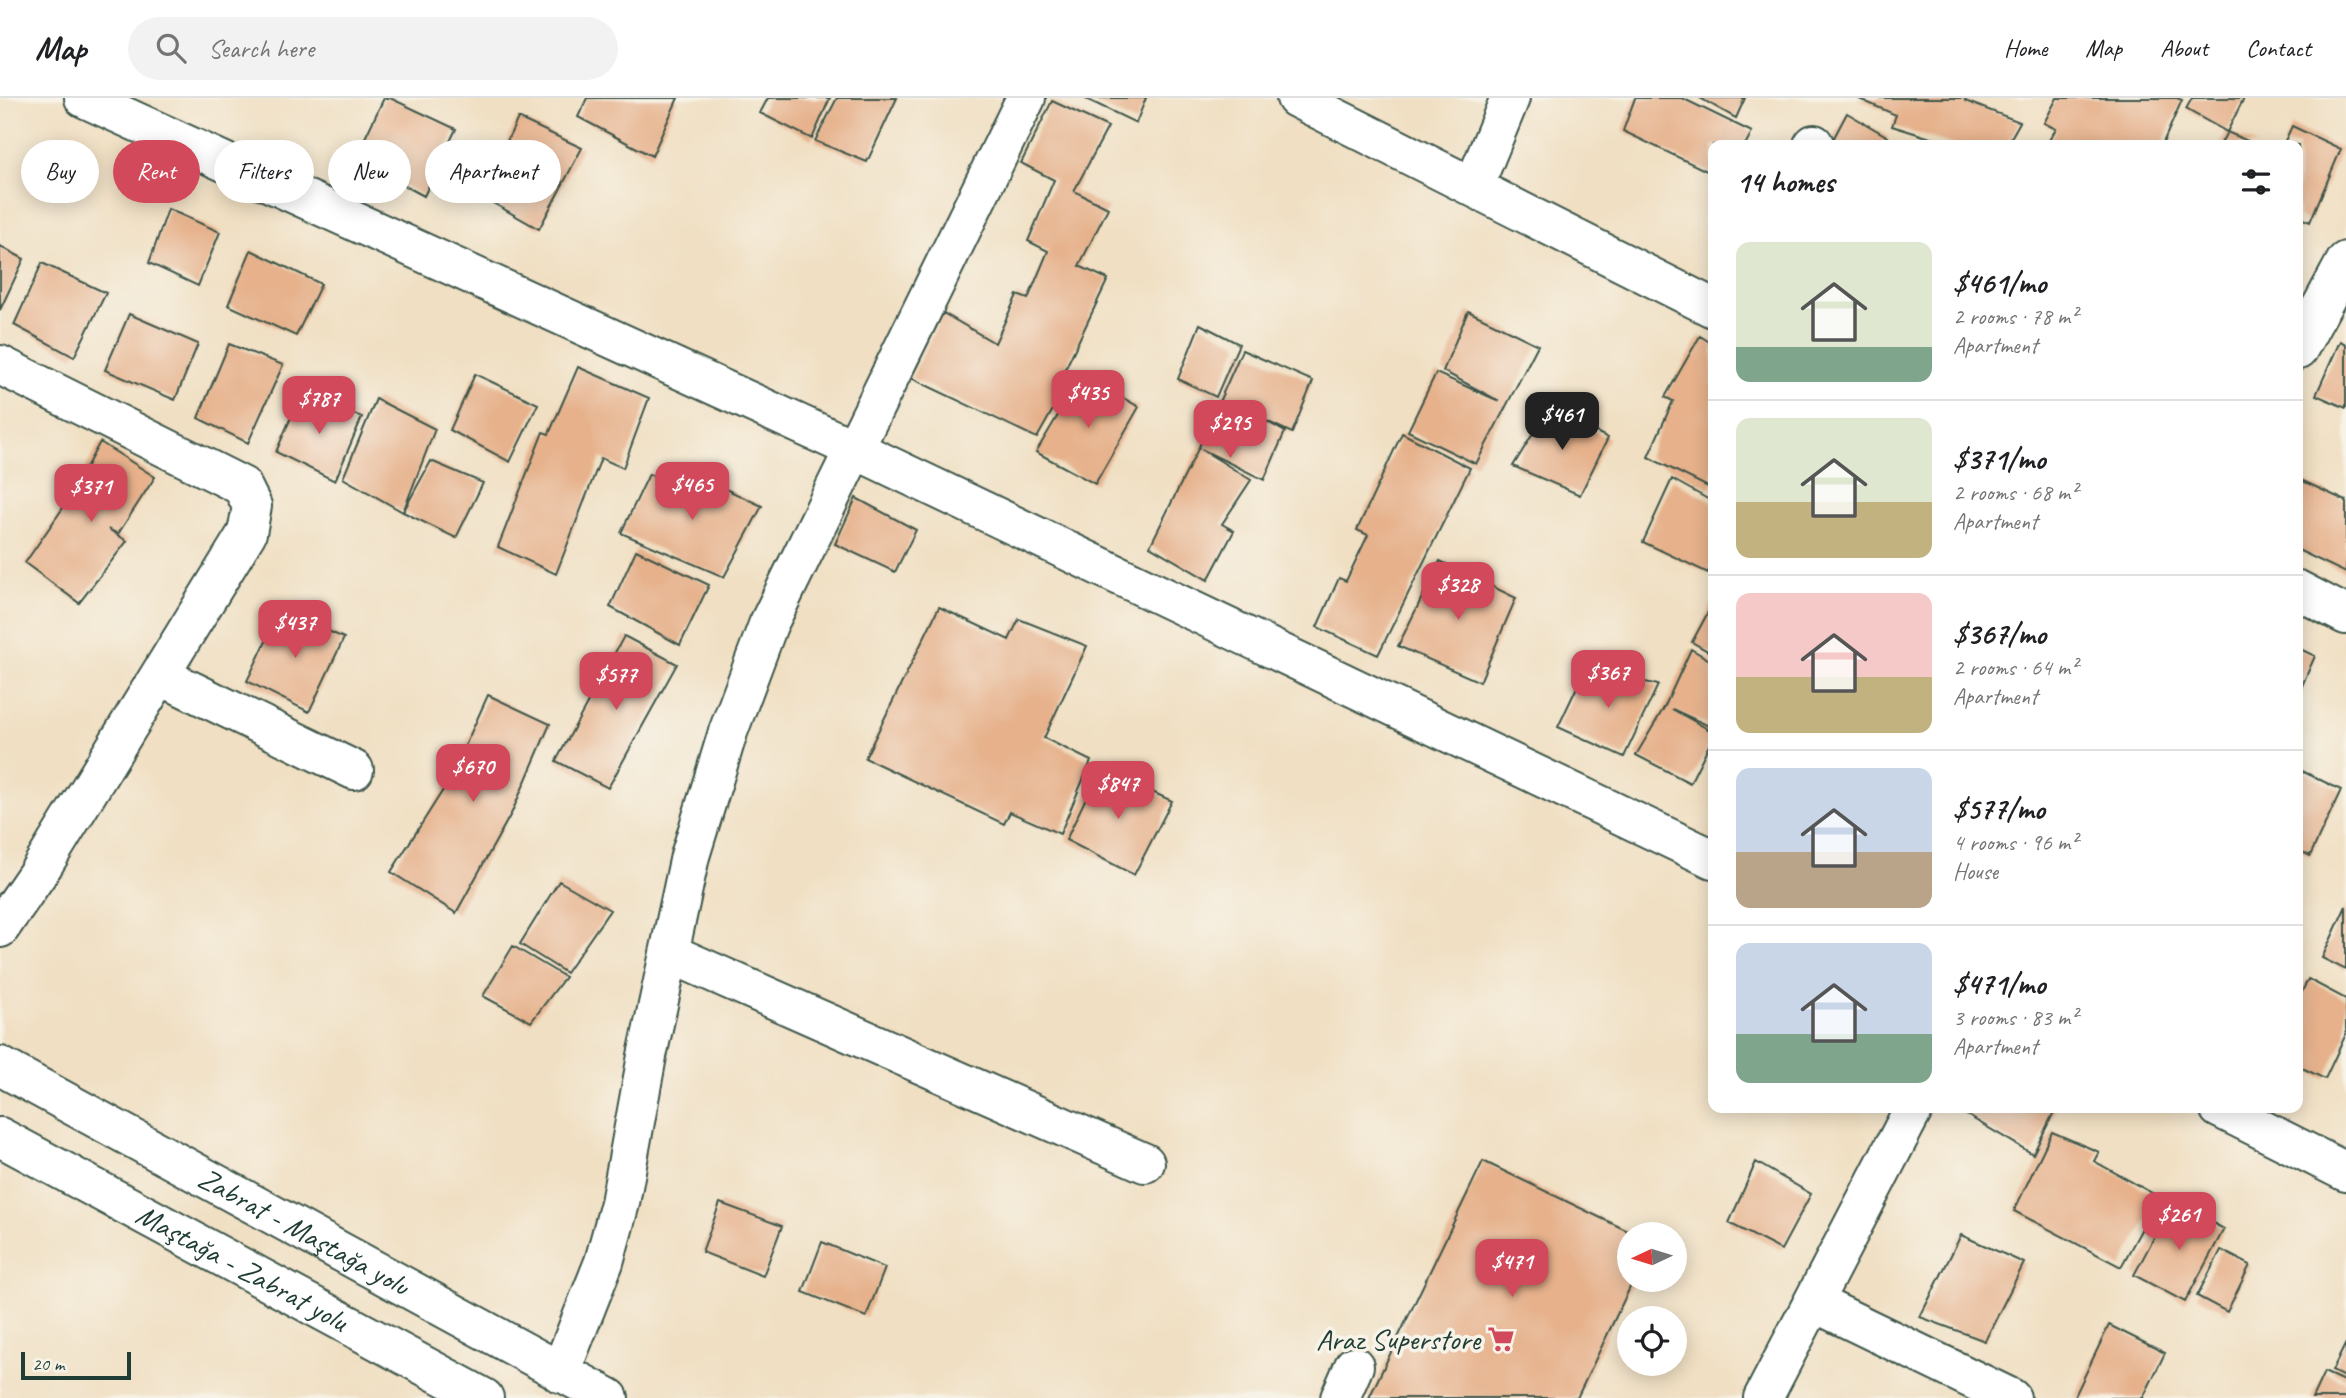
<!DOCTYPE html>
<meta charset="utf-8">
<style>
:root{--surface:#fff;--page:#f2f2f2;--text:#202124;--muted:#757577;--line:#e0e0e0;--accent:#d1495b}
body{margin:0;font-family:Caveat,sans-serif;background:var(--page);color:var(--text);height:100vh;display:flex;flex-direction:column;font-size:26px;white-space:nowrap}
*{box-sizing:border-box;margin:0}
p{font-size:23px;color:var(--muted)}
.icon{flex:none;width:38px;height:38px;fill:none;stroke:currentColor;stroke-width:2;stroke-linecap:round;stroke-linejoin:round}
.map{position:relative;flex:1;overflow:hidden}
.side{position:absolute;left:1708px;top:42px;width:595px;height:973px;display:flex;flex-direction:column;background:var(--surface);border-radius:14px;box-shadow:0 4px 18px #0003}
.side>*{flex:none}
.top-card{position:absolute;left:21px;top:42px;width:665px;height:63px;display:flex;gap:14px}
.needle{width:46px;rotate:266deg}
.tools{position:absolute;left:1617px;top:1124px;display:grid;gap:14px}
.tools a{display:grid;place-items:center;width:70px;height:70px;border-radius:50%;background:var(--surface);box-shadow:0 4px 18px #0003;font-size:35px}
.scale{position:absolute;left:21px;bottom:18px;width:110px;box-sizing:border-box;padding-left:7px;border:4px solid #1f3d34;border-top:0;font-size:19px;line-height:24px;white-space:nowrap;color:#1f3d34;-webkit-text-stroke:5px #f7f3e8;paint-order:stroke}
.price{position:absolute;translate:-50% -60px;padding:0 16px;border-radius:14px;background:var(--accent);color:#fff;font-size:23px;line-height:46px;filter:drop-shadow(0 2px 4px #0008)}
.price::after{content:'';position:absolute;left:50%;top:42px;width:21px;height:16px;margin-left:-10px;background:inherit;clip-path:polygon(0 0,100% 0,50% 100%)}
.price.current{background:#222;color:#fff}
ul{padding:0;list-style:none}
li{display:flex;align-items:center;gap:21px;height:175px;padding:0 28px}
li+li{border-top:2px solid var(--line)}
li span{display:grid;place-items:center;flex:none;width:196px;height:140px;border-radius:14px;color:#555}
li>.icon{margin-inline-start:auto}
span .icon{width:84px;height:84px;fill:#fffc;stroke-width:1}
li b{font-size:30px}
h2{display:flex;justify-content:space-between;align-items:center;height:84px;padding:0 28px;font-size:30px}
.chip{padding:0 24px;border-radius:32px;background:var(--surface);box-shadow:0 4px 18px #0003;font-size:24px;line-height:63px}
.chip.current{background:var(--accent);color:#fff}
header{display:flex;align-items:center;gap:42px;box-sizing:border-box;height:98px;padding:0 35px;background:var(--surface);border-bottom:2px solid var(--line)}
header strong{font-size:33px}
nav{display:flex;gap:38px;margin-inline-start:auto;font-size:24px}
.search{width:490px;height:63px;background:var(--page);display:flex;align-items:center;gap:18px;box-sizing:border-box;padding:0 24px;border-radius:38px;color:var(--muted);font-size:26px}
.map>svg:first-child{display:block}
</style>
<header>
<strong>Map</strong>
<div class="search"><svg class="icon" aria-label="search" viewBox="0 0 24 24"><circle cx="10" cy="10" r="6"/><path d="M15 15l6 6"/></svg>Search here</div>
<nav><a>Home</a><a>Map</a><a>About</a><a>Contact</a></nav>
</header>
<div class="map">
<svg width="2346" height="1300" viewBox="0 0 2346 1300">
<rect width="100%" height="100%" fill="#f7f3e8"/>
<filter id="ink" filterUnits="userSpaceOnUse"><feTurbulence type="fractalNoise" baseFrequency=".0143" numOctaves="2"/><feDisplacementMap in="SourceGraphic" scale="14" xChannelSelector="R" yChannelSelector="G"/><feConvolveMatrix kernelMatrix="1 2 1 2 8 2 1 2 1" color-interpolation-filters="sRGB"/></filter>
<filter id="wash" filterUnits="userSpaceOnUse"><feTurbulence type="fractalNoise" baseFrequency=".00686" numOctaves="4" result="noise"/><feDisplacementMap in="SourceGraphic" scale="28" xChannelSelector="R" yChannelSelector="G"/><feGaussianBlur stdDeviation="1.57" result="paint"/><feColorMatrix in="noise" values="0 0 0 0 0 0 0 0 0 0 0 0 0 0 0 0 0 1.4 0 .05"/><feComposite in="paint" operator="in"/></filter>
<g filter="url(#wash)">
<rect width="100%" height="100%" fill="#f0dfc2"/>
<g id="blocks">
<path fill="#e6b18b" d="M384,0h6l66,31 -32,67 -69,-37z
M587,0h91l-26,58 -74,-39z
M768,0h62l-18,41 -52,-26z
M837,0h60l-30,64 -52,-21z
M1084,0h62l-10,25z
M1635,0h47l70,34 -7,13h-32v29l-90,-43z
M1700,0h45l-9,20z
M1857,0h109l-1,3 55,21 -13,23h-54l-61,-19 4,-11z
M2057,0h120l5,2 -20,45h-116l10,-16 -12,-6z
M2192,0h52l-17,34 -41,-23z
M1052,3l56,26 -34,64 34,17 -29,58 29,13 -47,99 8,3 -32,57 -126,-60 32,-65 52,30 22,-48 11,4 20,-48 -20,-10 26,-61 -33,-17z
M1847,15l41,24 -4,8h-54z
M518,20l64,30 -43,81 -58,-33z
M2292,28l49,23 -31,73 -12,-5v-72h-15z
M2227,34l30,13h-37z
M168,111l52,23 -22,54 -49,-23z
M0,148l24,13 -24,51z
M251,152l70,34 -25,52 -68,-31z
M42,165l64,30 -32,64 -60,-32z
M1468,213l70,34 -62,119 -68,-33 28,-58 63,28 -56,-30z
M129,216l69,30 -23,56 -70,-30z
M1200,226l39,20 -23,53 -38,-18z
M1700,238l13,8v139l-3,5 -62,-31 25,-56 -8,-4z
M2340,243l6,3v64l-30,-13z
M229,246l54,21 -35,78 -50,-25z
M1242,252l71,31 -21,52 -28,-13 21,12 -21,48 -63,-31 50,31 -29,44 12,7 -26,49 -58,-34 49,-99z
M578,269l71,31 -26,70 -22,-10 -45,116 -58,-27 45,-115 6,2z
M475,276l63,30 -28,58 -60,-32z
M1082,277l57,32 -44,77 -59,-32z
M301,296l61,23 -27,64 -59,-29z
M376,301l59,30 -32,83 -60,-34z
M1549,310l59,30 -28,57 -67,-29z
M1402,335l68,35 -92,187 -61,-28 22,-49 7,3 22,-46 -11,-5z
M100,344l55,35 -37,57 -10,-5 19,12 -48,62 -54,-40 42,-61z
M431,363l52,22 -27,55 -53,-26z
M649,376l42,21 9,-18 62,29 -38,71 -103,-44z
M1672,381l41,23v59l-5,12 -65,-31z
M2303,383l43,20v72l-48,-23v-56z
M856,400l60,32 -21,42 -60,-28z
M636,452l73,35 -29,60 -70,-38z
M1440,463l76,37 -36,84 -82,-36z
M1713,505v51l-21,-12z
M939,509l70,33 10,-21 68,27 -43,92 47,23 -31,73 -50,-22 -6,12 -139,-66z
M281,512l63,28 -35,74 -62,-31z
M624,538l53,28 -69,124 -52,-27z
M2298,550l17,8 -17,39z
M1691,551l22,13v60l-2,5 -39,-18 41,23v5l-23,46 -54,-28 29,-49z
M1586,570l72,17 -34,72 -66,-30z
M488,597l62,29 -38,88 -56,101 -65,-41 59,-93z
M1100,670l72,33 -38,74 -68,-35z
M2298,671l43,21 -31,66 -12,-6z
M559,783l51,29 -44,63 -46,-29z
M2346,808v64l-24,-12z
M513,848l52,31 -34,45 -48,-26z
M2308,881l38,20v35l-21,45 -27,-13v-66z
M1962,1010h94l-23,46 -73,-43z
M2052,1034l47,20 -5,9 65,36 -38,70 -107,-56z
M1483,1063l151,73h-5v45h5l-57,119h-208z
M1756,1064l55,32 -30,56 -52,-27z
M2173,1104l51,27 -39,73 -51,-27z
M720,1105l62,23 -19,50 -61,-24z
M1961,1137l63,28 -39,78 -65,-24z
M822,1144l63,26 -19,49 -63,-25z
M2221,1152l29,15 -23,47 -30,-16z
M2109,1227l56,28 -22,45h-69z
M2346,1245v35l-14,-7z
M2324,1274l22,10v16h-34z"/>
</g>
</g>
<g filter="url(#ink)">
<use href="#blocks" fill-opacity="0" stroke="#3e5549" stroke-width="2"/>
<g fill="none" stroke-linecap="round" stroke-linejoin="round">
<defs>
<path id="minor" d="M84,0l770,351 859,410
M1296,0l417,210
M1813,47l1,-1
M1474,88l36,-88
M2298,252l48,-89
M0,267l242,121 10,20 -5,27 -207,337 -40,58
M2298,492l48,25
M161,578l193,94
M669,855l476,210
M2219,1010l127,64
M1813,1204l198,96
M560,1275l44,-111 16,-59 27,-147 43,-200 38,-124 40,-107 258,-527
M1340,1300l14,-32
M1763,1300l151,-290"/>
<g id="major">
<path id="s1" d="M0,968l609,332"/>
<path id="s2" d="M0,1039l484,261"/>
</g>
</defs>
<use href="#minor" stroke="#3e5549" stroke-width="42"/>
<use href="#major" stroke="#3e5549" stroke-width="42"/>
<use href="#minor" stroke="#fff" stroke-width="38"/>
<use href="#major" stroke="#fff" stroke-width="38"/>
</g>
</g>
<defs>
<symbol id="supermarket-bare" viewBox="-9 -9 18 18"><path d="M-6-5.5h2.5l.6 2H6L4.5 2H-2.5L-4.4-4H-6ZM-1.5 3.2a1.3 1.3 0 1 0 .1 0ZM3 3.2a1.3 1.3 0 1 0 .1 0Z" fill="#d1495b" stroke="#f7f3e8" stroke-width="2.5" paint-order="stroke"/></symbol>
</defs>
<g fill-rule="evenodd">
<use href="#supermarket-bare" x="1482" y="1222" width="38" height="38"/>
</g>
<g text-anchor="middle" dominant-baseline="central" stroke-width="7" stroke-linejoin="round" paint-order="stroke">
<g font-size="30" fill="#1f3d34" stroke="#f7f3e8">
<text stroke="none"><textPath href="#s1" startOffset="346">Zabrat - Maştağa yolu</textPath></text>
<text stroke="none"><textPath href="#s2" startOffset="275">Maştağa - Zabrat yolu</textPath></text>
</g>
<g font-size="30" fill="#1f3d34" stroke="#f7f3e8" text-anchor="end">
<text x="1480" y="1241">Araz Superstore</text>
</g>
</g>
</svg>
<div class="tools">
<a><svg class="needle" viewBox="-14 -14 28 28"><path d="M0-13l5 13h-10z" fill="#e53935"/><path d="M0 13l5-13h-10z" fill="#757577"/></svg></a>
<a><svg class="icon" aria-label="locate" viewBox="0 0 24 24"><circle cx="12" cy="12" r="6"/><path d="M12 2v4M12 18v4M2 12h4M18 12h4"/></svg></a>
</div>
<div class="scale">20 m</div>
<b class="price" style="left:1088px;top:332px">$435</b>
<b class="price" style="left:319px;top:338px">$787</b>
<b class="price current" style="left:1562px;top:354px">$461</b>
<b class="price" style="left:1230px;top:362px">$295</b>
<b class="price" style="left:692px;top:424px">$465</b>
<b class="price" style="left:91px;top:426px">$371</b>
<b class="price" style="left:1458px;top:524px">$328</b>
<b class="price" style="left:295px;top:562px">$437</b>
<b class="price" style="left:1608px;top:612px">$367</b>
<b class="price" style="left:616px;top:614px">$577</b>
<b class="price" style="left:473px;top:706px">$670</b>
<b class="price" style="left:1118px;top:723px">$847</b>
<b class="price" style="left:2179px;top:1154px">$261</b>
<b class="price" style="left:1512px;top:1201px">$471</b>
<div class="top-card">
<a class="chip">Buy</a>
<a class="chip current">Rent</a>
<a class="chip">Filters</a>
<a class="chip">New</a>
<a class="chip">Apartment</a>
</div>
<section class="side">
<h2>14 homes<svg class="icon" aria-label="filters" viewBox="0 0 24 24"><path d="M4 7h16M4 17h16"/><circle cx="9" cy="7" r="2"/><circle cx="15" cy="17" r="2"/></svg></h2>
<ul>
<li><span style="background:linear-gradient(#dfe7d0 75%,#7fa58c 0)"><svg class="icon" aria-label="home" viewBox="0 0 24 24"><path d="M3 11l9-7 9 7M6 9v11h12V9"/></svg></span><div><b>$461/mo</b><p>2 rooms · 78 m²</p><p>Apartment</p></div></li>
<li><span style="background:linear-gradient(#dfe7d0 60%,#c2b280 0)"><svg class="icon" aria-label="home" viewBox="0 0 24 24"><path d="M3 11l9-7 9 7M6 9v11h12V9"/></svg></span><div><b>$371/mo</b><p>2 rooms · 68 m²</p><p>Apartment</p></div></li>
<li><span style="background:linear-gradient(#f6c9c9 60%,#c2b280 0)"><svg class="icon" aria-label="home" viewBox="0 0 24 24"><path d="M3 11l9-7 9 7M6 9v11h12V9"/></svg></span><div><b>$367/mo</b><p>2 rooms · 64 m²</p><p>Apartment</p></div></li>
<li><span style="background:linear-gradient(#c9d6e8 60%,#b9a48a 0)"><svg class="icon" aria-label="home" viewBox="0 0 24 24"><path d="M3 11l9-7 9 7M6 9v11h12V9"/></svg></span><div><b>$577/mo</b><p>4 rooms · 96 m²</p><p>House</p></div></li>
<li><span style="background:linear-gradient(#c9d6e8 65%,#7fa58c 0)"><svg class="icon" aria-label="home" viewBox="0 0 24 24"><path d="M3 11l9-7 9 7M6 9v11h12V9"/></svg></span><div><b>$471/mo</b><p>3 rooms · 83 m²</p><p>Apartment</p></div></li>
</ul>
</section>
</div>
